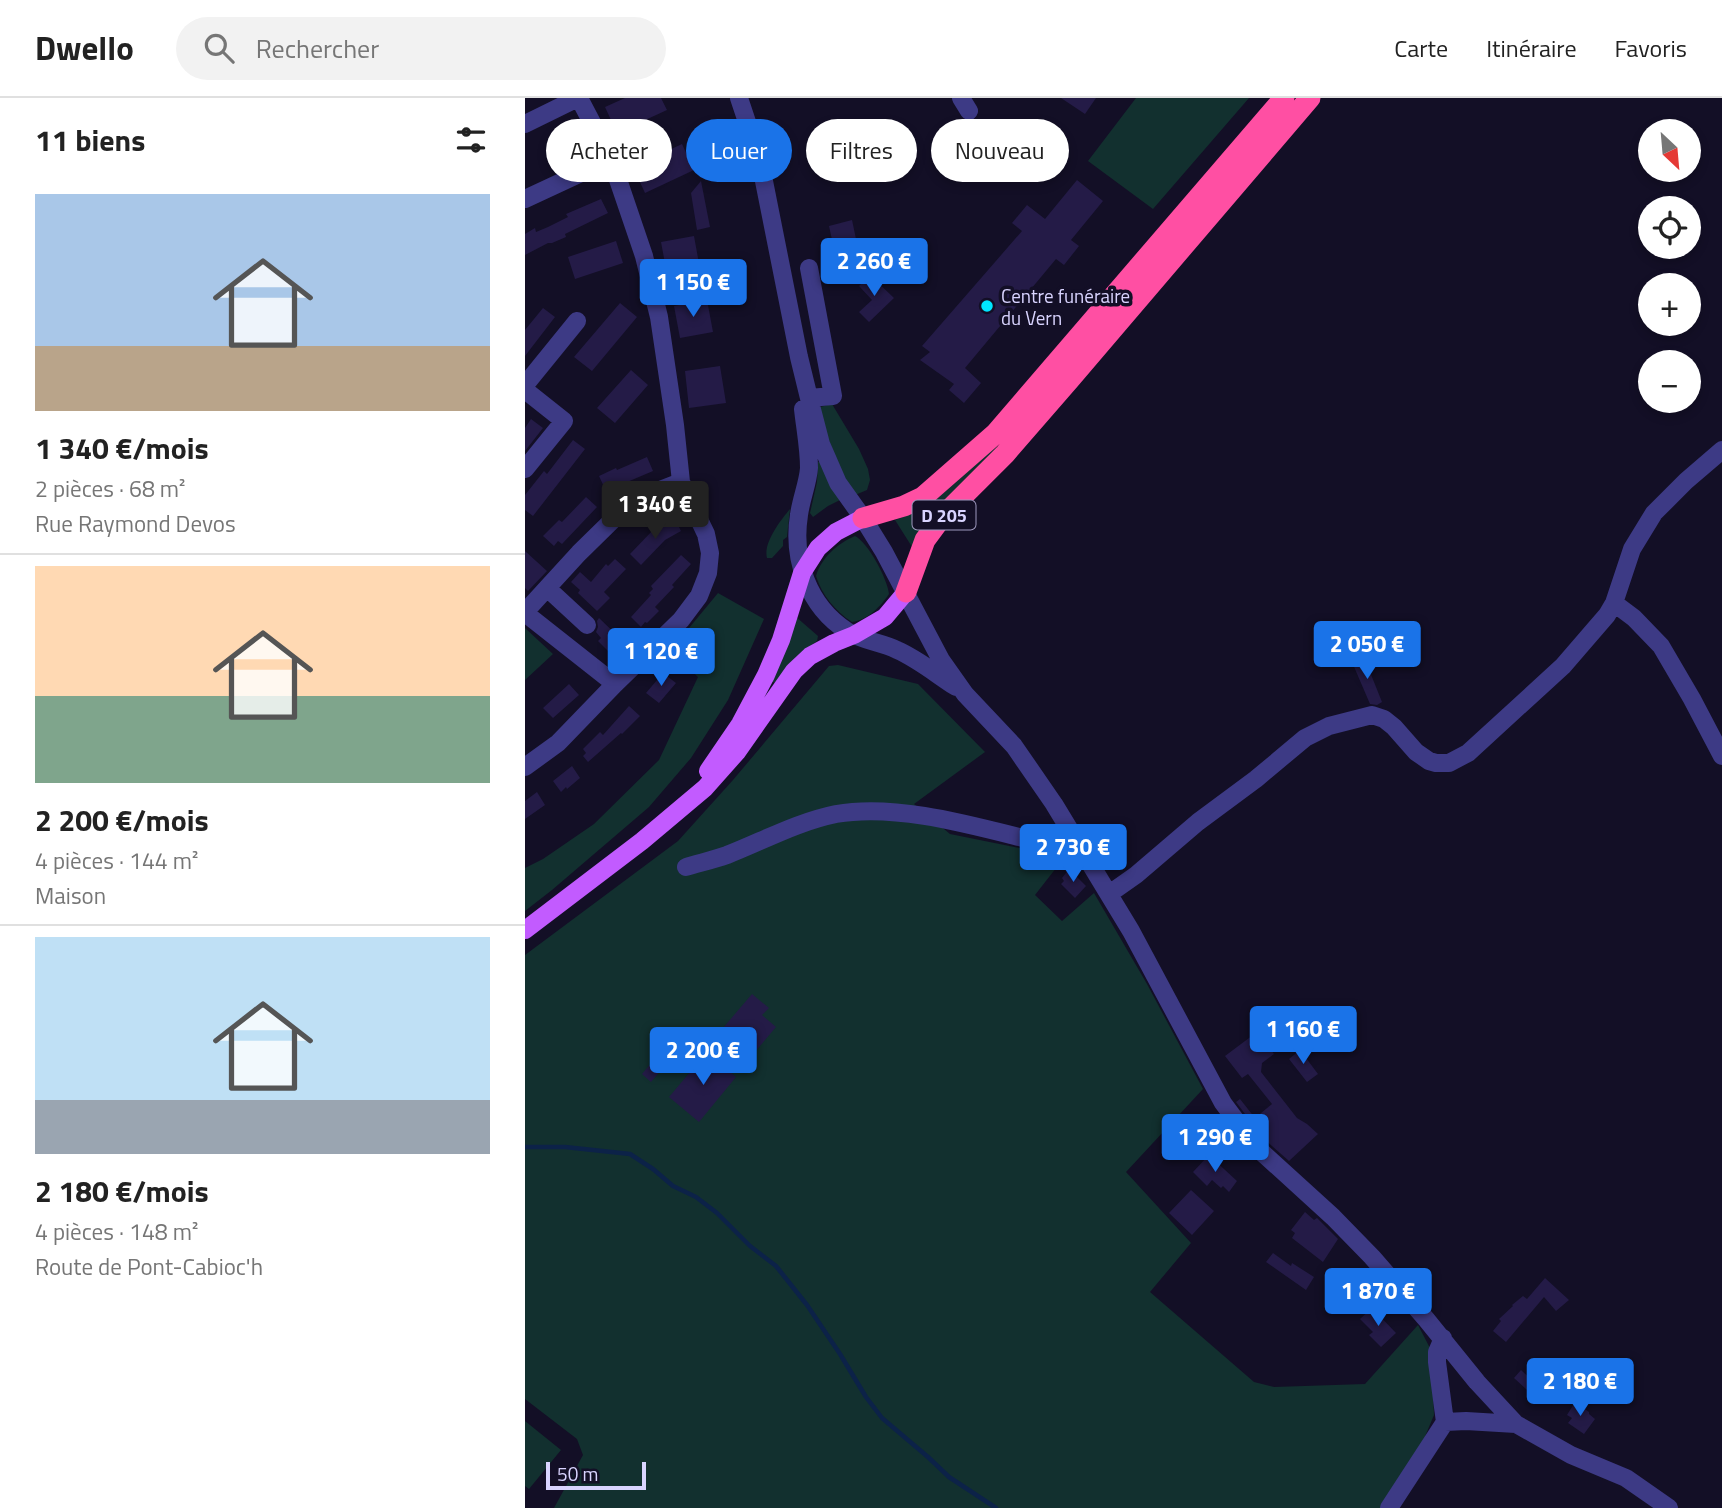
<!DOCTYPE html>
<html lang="fr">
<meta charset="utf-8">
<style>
:root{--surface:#fff;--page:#f2f2f2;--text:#222;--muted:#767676;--line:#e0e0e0;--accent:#1a73e8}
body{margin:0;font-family:"Titillium Web",sans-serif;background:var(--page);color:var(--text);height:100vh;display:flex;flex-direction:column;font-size:26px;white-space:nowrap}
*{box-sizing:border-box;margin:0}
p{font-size:23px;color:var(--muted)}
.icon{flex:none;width:38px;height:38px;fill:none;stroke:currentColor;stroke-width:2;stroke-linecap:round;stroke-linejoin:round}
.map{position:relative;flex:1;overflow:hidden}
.drawer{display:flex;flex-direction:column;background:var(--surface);width:525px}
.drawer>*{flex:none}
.banner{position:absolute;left:21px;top:21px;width:665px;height:63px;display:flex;gap:14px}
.needle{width:46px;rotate:154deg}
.buttons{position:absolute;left:1113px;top:21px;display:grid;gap:14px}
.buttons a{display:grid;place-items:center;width:63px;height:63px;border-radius:50%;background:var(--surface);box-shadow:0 4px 10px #0003;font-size:35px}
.scale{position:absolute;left:21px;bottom:18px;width:100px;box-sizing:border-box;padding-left:7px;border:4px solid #d9d4ff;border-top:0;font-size:19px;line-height:24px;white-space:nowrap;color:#d9d4ff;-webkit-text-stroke:5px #130f26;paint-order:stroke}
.price{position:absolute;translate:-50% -60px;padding:0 16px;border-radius:7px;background:var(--accent);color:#fff;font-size:23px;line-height:46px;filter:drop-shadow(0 2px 4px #0008)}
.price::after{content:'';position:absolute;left:50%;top:42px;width:21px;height:16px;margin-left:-10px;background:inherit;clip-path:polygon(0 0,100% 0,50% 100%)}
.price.current{background:#222;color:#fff}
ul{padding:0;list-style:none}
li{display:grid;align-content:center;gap:14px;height:371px;padding:0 35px}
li+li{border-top:2px solid var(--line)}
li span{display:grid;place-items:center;height:217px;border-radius:0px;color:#555}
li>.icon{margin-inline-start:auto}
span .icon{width:126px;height:126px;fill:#fffc;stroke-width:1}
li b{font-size:30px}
h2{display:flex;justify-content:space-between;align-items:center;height:84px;padding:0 35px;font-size:30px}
.chip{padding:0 24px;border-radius:32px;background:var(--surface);box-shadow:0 4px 10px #0003;font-size:24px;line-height:63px}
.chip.current{background:var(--accent);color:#fff}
header{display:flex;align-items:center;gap:42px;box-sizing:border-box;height:98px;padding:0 35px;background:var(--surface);border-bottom:2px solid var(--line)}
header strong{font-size:33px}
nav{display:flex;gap:38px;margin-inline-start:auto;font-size:24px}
.search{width:490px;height:63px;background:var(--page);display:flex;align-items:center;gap:18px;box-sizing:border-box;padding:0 24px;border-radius:38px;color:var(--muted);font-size:26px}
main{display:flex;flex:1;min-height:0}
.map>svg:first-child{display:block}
</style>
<header>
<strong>Dwello</strong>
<div class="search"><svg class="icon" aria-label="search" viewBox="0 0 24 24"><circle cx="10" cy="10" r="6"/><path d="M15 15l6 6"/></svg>Rechercher</div>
<nav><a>Carte</a><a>Itinéraire</a><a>Favoris</a></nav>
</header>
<main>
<section class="drawer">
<h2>11 biens<svg class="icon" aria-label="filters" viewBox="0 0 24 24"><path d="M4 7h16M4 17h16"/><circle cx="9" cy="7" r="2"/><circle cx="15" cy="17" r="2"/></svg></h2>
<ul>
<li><span style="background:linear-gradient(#a9c7e8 70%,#b9a48a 0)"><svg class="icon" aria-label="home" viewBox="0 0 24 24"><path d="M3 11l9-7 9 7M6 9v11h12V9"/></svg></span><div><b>1 340 €/mois</b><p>2 pièces · 68 m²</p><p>Rue Raymond Devos</p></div></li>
<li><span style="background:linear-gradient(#ffd9b3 60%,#7fa58c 0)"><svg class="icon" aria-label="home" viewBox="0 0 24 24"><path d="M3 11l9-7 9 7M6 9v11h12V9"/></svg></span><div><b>2 200 €/mois</b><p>4 pièces · 144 m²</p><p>Maison</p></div></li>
<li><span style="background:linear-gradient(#bfe0f5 75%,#9aa5b1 0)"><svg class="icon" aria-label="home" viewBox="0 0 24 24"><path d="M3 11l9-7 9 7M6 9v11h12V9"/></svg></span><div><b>2 180 €/mois</b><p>4 pièces · 148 m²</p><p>Route de Pont-Cabioc'h</p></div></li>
</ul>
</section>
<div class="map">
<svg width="1197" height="1410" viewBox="0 0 1197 1410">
<rect width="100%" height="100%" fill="#130f26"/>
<path fill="#12302f" d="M611,0h113l-96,111 -65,-48z
M307,306l27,45 9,20 2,11 -3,10 -12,5 -12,-19 -27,-68z
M472,347v6l-83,99 -19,-30c42,-14 67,-43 97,-74z
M293,364h3l21,37 -14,7 -15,11 -3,-4 7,-31z
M265,411l-3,28 -4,3v6l-11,12h-5c-4,-15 13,-37 23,-49z
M330,438c13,6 33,44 34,58 -8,12 -21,26 -37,28 -17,-11 -30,-27 -36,-46 5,-18 22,-33 39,-40z
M193,495l46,26 -36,81 -37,58 -42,49 -97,83 -27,21v-43l18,-9 51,-35 65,-64 39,-83 -28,-26z
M270,518l23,20 -1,5 -21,16 -21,26 -4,-2z
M0,530l28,26 -28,26z
M313,567l80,19 67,68 -71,52 36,30 79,16 31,13 -25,32 27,26 32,-28 53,91 56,105 -77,83 65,71 -41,49 104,90 20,5 91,-3 53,-59 13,25 3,65 -39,93h-841l29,-53 -6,-16 -52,-40v-444l153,-114 55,-61 96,-114z
M0,1323l36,29 -32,39 -4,-3z"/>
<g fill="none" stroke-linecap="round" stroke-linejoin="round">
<path stroke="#0c2248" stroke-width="4.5" d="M0,1049h40l65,7 23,15 20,17 23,11 21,16 33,33 26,20 31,39 33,49 26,43 16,21 46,39 21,20 47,31"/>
</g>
<path fill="#241b47" d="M100,0h36l6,12 -50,23 -12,-26z
M536,0h35l-11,16z
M47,33l6,12 -20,10 -7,-13z
M157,46l12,26 -49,23 -12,-26z
M552,82l26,21 -32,39 8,6 -15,19 -8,-6 -91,109 16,15 -17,20 -15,-13 5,-6 -34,-24 10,-8 -8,-6 100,-115 -10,-8 15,-18 18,14z
M176,83l9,46 -13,3 -6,-37z
M76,101l7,14 -43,21 1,3 -14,6h-4l-23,12v-21l10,-6 1,4 12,-5 20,-10 -2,-3z
M327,122l4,19 -23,5 -4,-18z
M169,138l6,33 -33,5 -6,-32z
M91,143l7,22 -48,16 -7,-22z
M345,177l24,23 -25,24 -10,-10 13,-12 -13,-14z
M182,202l6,32 -33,6 -6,-32z
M95,205l17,14 -45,54 -18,-14z
M18,210l12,9 -30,39v-26z
M195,268l6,37 -37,5 -4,-37z
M106,272l17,15 -33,38 -18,-15z
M6,321l12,9 -18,23v-23z
M48,342l12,9 -52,67 -8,-6v-15l19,-24 3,3z
M122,359l6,14 -47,20 -7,-15 17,-8 1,2z
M61,399l11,10 -35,37 -4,-3 -4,5 -11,-10 16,-16 3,2z
M150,421l6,12 -16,9 -24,25 -11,-11 24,-25z
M0,453l22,20 -19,20 -3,-3z
M156,457l10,9 -19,21 2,2 -19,20 4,4 -12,12 -2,-1 -4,5 -10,-10 20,-22 -2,-2 4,-4 -2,-3z
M90,461l11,10 -22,23 6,6 -13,13 -19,-18 2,-3 -9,-8 9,-10 11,10 15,-18 2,2z
M74,520l30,29 -9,9 -9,-8 -3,3 -10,-10 3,-3 -5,-6 2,-5 -1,-6z
M839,559l18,45 -5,3 -7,-1 -18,-42z
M138,575l13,10 -17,20 -13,-10z
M44,586l10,11 -26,23 -10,-10z
M104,608l11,10 -18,18 -1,-1 -33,29 -5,-6 3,-3 -3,-4 17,-17 3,3z
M47,668l8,12 -13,11 -1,-2 -5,5 -8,-11z
M12,694l8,13 -20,14v-18z
M544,771l17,17 -11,12 -14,-14 3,-3 -2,-3z
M227,896l17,14 -7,7 14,12 -22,26 -31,-25z
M152,934l10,8 -36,42 -9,-8z
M732,934l17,22 -12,9 -1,9 36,46 10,6 11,10 -29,27 -26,-23 -27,-36 4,-3 15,19 17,-14 -24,-30 -6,4 -17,-22z
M775,952l18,24 -11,8 -18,-23z
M182,954l29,25 -37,45 -30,-25z
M682,1059h4l26,24 -8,11 -6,-6 -2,2 -9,-8 -5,6 -14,-14z
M666,1092l23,21 -22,24 -23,-22z
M780,1114l9,8 3,-2 21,21 -15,23 -31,-24 3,-5 -4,-3z
M748,1155l18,13 1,-3 22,14 -8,13 -40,-28z
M1020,1180l24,22 -13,11 -12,-14 -38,45 -13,-11 8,-10 -2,-2 14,-13 -1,-1 11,-9 4,3z
M847,1210l24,25 -15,14 -12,-12 4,-3 -13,-13z
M996,1272l14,13 11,-11 9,8 -18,19 -23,-21z
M1050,1304l14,10v2l6,5 -11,15 -16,-11 4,-5 -5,-3z"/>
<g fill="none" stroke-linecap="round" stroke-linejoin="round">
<path stroke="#3d3a85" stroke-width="18" d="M54,0l32,61 33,97 15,61 16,108 6,57 25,52 4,19 -2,20 -9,23 -18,24 -66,64
M214,0l21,63 39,196 10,41 12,46 17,39 25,35 21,34 57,108 24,34 49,52 40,58 77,127 92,172 32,43 78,71 39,40 54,62 51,63 39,42 55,31 55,23 43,30
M436,0l8,13
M0,26l53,-26
M0,101l86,-40
M0,287l52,-64
M0,292l39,31 -39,48
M284,300l24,-2 -24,-128
M278,311c2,19 6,39 6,59 -1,15 -8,31 -10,47 -7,44 9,91 48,116 15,10 34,11 50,19 21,9 40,25 59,37
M22,490l40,37
M1089,505l20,15 27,28 31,53 30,57
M0,514l54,-59 53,-52 49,-19
M0,515l90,71 -57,59 -33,24
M161,769c13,-4 27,-7 41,-12 36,-14 70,-33 109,-41 68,-12 154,17 220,32l13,-1 8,-3
M584,796l27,-19 62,-53 58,-43 49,-41 24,-12 43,-11 12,4 10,8 22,25 13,9 7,2h13l19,-10 95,-87 44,-51 7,-12 18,-54 22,-36 32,-32 36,-31
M918,1240l-6,14v10l8,60
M864,1410l56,-86 21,-1 50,3"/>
<path stroke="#c25bff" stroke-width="18" d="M183,673l32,-47 26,-49 15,-35 21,-67 16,-25 18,-16 27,-14
M0,832l117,-89 63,-53 32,-36 57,-81 16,-15 24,-13 20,-8 31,-18 21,-25"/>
<path stroke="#ff4fa3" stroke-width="21" d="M338,420l41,-12 19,-9 72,-63 289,-336
M381,494l19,-52 17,-23 63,-63 65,-75 240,-281"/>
</g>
<circle fill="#00e5ff" stroke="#130f26" stroke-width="2.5" cx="462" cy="208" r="7"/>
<g text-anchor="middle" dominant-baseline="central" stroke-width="7" stroke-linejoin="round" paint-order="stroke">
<rect fill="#130f26" stroke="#9e99be" stroke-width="2" x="387.5" y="402.5" width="63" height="29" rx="5"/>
<g font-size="18" font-weight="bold" fill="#d9d4ff">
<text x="419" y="417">D 205</text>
</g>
<g font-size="19" fill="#d9d4ff" stroke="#130f26" text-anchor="start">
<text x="476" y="197">Centre funéraire<tspan x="476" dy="22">du Vern</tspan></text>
</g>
</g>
</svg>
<div class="buttons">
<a><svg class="needle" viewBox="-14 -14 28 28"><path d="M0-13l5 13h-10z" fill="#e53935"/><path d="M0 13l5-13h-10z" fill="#767676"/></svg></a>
<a><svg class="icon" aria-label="locate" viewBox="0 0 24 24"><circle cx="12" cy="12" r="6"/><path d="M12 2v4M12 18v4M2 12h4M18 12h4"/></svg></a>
<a>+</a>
<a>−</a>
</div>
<div class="scale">50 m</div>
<b class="price" style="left:349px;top:200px">2 260 €</b>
<b class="price" style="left:168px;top:221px">1 150 €</b>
<b class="price current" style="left:130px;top:443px">1 340 €</b>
<b class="price" style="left:842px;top:583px">2 050 €</b>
<b class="price" style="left:136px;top:590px">1 120 €</b>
<b class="price" style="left:548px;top:786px">2 730 €</b>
<b class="price" style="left:778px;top:968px">1 160 €</b>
<b class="price" style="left:178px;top:989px">2 200 €</b>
<b class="price" style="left:690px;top:1076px">1 290 €</b>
<b class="price" style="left:853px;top:1230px">1 870 €</b>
<b class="price" style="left:1055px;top:1320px">2 180 €</b>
<div class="banner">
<a class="chip">Acheter</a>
<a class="chip current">Louer</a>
<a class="chip">Filtres</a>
<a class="chip">Nouveau</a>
</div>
</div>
</main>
